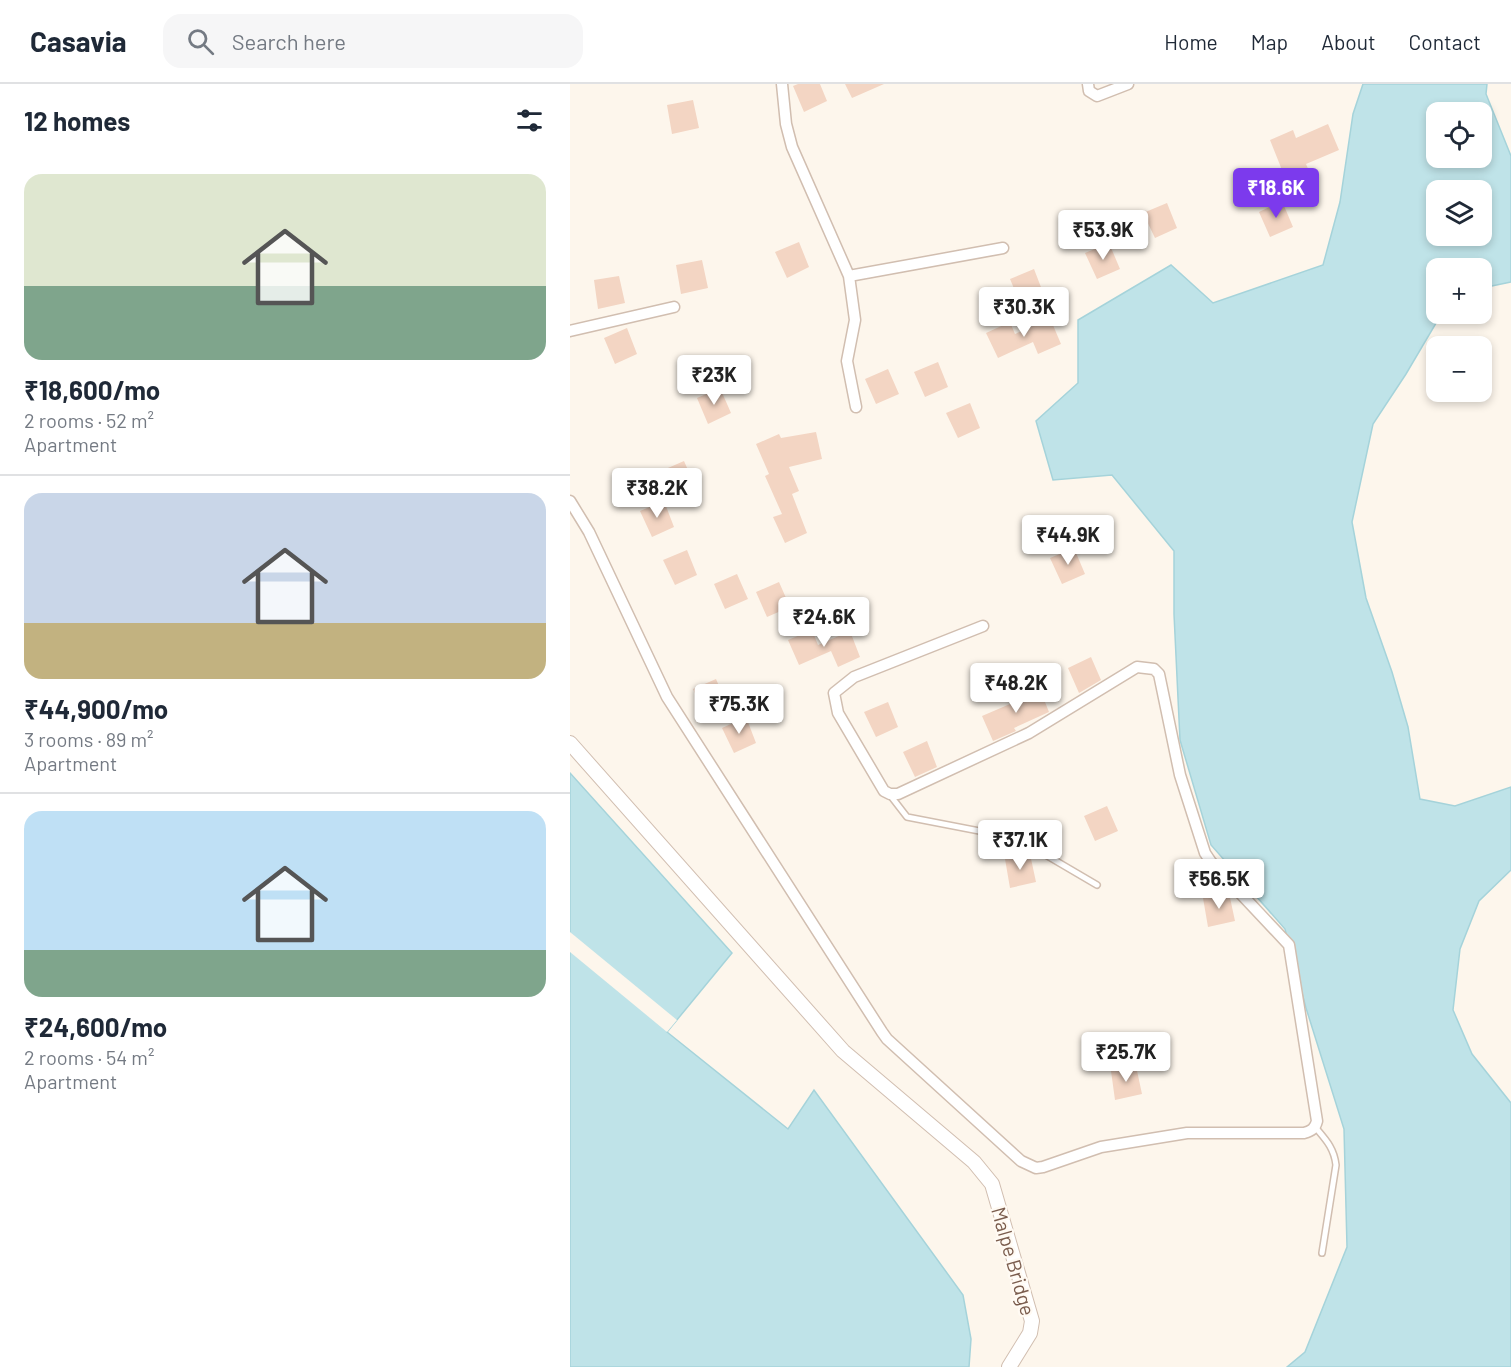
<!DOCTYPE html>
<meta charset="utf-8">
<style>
:root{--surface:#fff;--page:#f6f6f7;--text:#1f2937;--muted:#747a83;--line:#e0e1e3;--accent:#7c3aed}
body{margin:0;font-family:Barlow,sans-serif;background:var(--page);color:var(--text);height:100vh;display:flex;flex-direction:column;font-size:22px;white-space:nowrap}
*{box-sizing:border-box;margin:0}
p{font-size:20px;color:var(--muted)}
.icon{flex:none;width:33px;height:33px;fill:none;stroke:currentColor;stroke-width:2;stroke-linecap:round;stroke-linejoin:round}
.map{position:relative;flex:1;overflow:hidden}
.panel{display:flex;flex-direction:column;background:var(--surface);width:570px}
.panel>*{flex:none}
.buttons{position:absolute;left:856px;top:18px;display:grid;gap:12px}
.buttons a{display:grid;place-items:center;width:66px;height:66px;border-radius:12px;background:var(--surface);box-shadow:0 3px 9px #0003;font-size:30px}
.price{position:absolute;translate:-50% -51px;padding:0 14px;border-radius:6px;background:#fff;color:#222;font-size:20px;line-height:39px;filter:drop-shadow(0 2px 3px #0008)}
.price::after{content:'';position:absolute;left:50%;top:36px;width:18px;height:14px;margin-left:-9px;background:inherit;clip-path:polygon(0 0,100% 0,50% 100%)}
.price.on{background:var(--accent);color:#fff}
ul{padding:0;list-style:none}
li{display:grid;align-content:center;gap:12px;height:318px;padding:0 24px}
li+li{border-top:2px solid var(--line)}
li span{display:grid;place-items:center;height:186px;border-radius:18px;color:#555}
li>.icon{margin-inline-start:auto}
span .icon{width:108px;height:108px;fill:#fffc;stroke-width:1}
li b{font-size:26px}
h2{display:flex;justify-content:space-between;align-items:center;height:72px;padding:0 24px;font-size:26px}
header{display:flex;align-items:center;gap:36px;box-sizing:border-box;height:84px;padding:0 30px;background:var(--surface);border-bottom:2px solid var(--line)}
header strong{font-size:28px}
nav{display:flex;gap:33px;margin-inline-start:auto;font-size:21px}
.search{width:420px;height:54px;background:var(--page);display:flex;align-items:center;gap:15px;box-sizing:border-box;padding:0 21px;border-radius:18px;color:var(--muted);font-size:22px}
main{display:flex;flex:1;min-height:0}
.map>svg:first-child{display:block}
</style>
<header>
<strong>Casavia</strong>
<div class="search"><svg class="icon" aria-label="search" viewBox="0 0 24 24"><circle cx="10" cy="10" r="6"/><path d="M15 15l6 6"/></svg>Search here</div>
<nav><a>Home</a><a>Map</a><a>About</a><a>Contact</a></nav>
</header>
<main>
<section class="panel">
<h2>12 homes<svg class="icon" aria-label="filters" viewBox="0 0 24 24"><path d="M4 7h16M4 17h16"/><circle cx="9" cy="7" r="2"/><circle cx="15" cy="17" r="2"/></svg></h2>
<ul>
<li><span style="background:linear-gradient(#dfe7d0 60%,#7fa58c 0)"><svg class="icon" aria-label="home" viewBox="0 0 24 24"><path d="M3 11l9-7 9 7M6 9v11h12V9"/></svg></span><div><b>₹18,600/mo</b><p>2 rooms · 52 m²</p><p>Apartment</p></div></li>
<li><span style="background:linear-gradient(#c9d6e8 70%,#c2b280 0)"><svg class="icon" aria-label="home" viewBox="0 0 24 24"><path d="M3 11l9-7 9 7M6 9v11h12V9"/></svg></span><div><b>₹44,900/mo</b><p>3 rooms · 89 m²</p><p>Apartment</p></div></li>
<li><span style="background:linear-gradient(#bfe0f5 75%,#7fa58c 0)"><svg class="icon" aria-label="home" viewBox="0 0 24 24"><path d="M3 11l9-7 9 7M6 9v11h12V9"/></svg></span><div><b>₹24,600/mo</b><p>2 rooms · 54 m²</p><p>Apartment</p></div></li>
</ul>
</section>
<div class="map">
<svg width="941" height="1283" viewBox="0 0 941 1283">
<rect width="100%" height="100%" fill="#fdf6ec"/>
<path fill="#bfe3e8" stroke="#a5d3da" stroke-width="1.5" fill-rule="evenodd" d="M793,0h124l-1,10 25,62v126l-24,5 -5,3v-22h-45v46h8l-6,4 -33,56 -33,50 -21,98 14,76 26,74 16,55 12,72 35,7 56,-19v83l-32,31 -19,48 -7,61 19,44 39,49v264h-224l18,-15 42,-105 -3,-118 -38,-121 -21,-79 -74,-84 -31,-105 -6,-126v-63l-62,-76 -59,5 -17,-59 42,-38v-63l93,-55 42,38 110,-38 17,-63 13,-88zM867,28h45v46h-45zM867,106h45v46h-45z
M0,689l162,180 -65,79 121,97 26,-39 149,205 8,44 -2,28h-399z"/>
<path fill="#fdf6ec" d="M0,848l107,88 -10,12 -97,-80z"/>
<path fill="#f3d5c3" d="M228,0h22l7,17 -23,11 -11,-26z
M275,0h39l-32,14z
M123,16l6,28 -27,6 -5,-29z
M758,40l11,26 -33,14 11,26 -23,10 -24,-60 23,-10 3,8z
M712,117l11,26 -23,10 -11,-25z
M597,119l10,25 -22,10 -12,-25z
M229,158l10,25 -22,11 -12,-26z
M539,159l11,26 -23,10 -12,-26z
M132,176l6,28 -27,6 -5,-29z
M464,185l10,26 -23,10 -11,-26z
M49,192l6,27 -27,6 -4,-29z
M480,234l11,26 -23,10 -5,-12 -35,16 -12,-25 24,-11 5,12z
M57,244l10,26 -22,10 -11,-26z
M368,278l10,25 -23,10 -11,-25z
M318,285l11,25 -23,10 -11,-25z
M150,304l11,25 -23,11 -11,-26z
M400,319l10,25 -22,10 -12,-25z
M246,348l6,27 -33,8 10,24 -7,3 15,39 -22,10 -12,-26 9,-3 -17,-38 4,-2 -13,-30 23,-10 2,4z
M114,377l11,25 -23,10 -11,-25z
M94,417l10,26 -22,10 -12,-26z
M504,464l11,26 -23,10 -12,-26z
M117,466l10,25 -22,10 -12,-25z
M167,490l11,25 -23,10 -11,-25z
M209,498l11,25 -23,10 -11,-25z
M242,546l6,15 32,-14 10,26 -22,10 -7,-16 -32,14 -11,-25z
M521,573l10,23 -22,13 -11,-25z
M146,595l11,26 -23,10 -11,-26z
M469,603l10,25 -35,16 2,3 -23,10 -11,-25 35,-15 -2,-4z
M318,618l10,25 -22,10 -12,-25z
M176,633l10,26 -22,10 -12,-25z
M357,657l10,26 -22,10 -12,-25z
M537,722l11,25 -23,10 -11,-25z
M460,770l6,28 -26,6 -5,-29z
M659,809l6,28 -27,6 -5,-29z
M566,982l6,28 -27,6 -4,-29z"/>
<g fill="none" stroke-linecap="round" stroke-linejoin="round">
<defs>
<path id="service" d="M320,711l17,22 93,18 22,6 75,44
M745,1043c11,13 19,21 21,38l-14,88"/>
<path id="minor" d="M212,0l4,40 6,23 57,129 6,44 -8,41 9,46
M518,0l1,7 8,5 31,-12
M279,192l154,-28
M0,247l104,-24
M0,417l19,31 78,165 215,335 5,7 134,122 15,7 7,-1 58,-20 86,-14h117c7,-2 11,-4 13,-12l-28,-176 -78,-83 -6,-9 -25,-78 -21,-101 -5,-5 -17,-2 -108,66 -131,61h-8l-6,-3 -46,-78 -4,-20 20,-16 129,-51"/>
<path id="tertiary" d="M0,659l273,308 131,111 18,22 40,137 -2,12 -21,34"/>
</defs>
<use href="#service" stroke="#d1beb0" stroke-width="8"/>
<use href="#minor" stroke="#d1beb0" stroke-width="13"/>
<use href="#tertiary" stroke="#d1beb0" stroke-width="16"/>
<use href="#service" stroke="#fff" stroke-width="5"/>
<use href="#minor" stroke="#fff" stroke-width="10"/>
<use href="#tertiary" stroke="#fff" stroke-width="14"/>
</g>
<g text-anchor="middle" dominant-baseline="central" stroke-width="4.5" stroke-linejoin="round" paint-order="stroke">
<g font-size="20" fill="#7a5c4d" stroke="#fffaf3">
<text transform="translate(444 1177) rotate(74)">Malpe Bridge</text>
</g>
</g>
</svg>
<div class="buttons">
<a><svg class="icon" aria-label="locate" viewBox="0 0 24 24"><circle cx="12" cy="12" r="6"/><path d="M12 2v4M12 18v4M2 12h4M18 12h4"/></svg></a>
<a><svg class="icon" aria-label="layers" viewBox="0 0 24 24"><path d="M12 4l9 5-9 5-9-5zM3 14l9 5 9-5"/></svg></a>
<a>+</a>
<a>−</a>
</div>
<b class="price on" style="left:706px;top:135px">₹18.6K</b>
<b class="price" style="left:533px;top:177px">₹53.9K</b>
<b class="price" style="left:454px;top:254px">₹30.3K</b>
<b class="price" style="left:144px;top:322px">₹23K</b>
<b class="price" style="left:87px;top:435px">₹38.2K</b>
<b class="price" style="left:498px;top:482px">₹44.9K</b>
<b class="price" style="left:254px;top:564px">₹24.6K</b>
<b class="price" style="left:446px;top:630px">₹48.2K</b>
<b class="price" style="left:169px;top:651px">₹75.3K</b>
<b class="price" style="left:450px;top:787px">₹37.1K</b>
<b class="price" style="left:649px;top:826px">₹56.5K</b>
<b class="price" style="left:556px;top:999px">₹25.7K</b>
</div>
</main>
